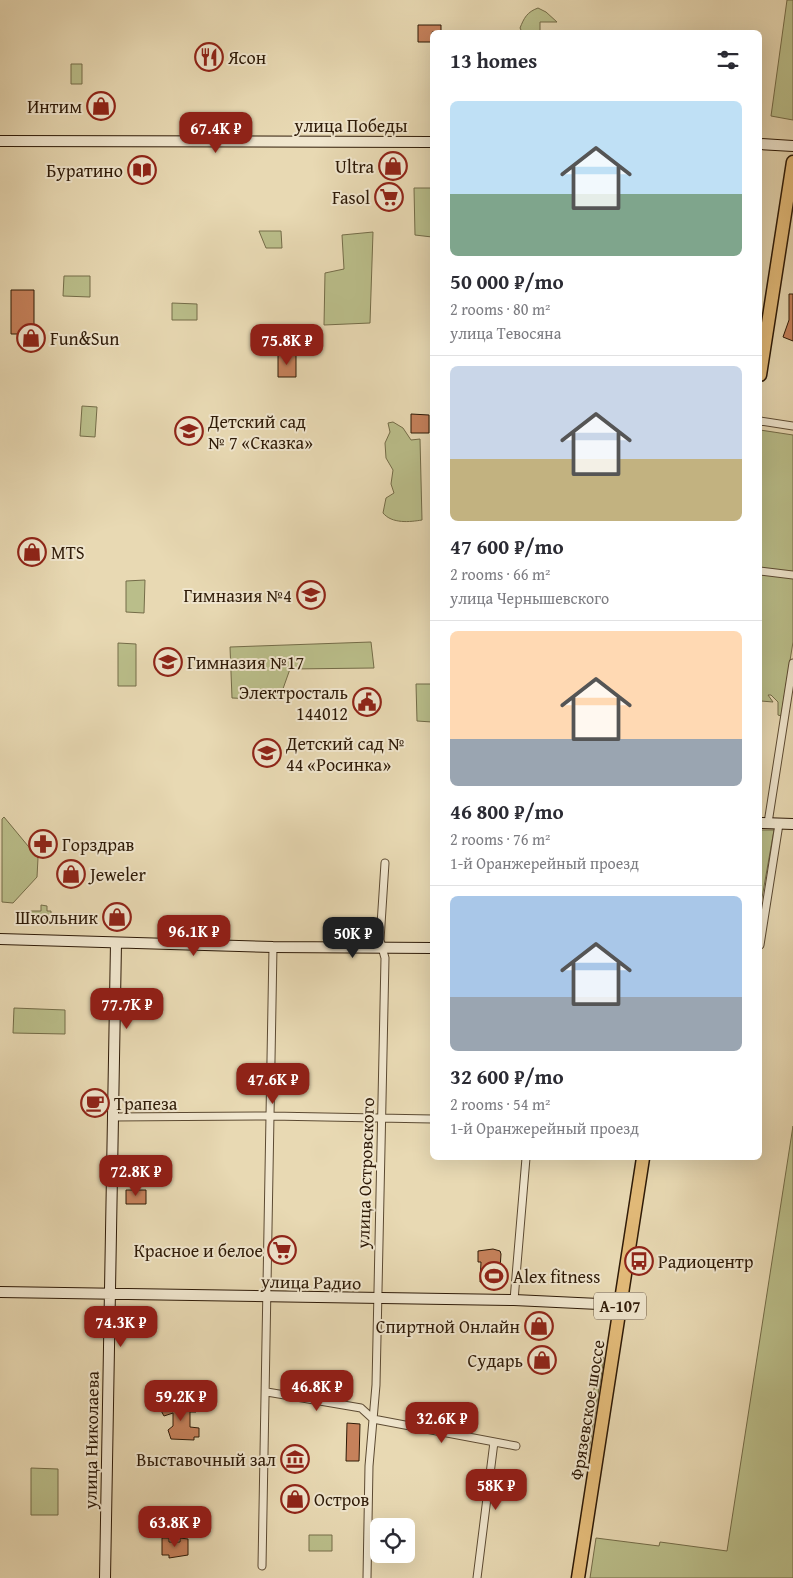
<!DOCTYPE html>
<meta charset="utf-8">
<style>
:root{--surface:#fff;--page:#f2f2f3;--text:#2b2b33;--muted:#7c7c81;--line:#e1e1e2;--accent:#8f2418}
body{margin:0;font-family:"Gentium Book Plus",serif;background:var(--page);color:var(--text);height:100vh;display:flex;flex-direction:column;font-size:19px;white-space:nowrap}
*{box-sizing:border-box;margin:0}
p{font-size:16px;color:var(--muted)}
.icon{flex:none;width:28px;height:28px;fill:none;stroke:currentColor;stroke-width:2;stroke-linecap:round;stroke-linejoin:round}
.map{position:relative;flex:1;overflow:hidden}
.drawer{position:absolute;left:430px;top:30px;width:332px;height:1130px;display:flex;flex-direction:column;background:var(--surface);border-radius:8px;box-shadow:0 5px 20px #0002}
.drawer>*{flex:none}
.tools{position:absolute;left:370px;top:1518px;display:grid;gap:10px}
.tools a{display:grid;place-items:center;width:45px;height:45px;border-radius:8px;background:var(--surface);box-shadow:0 5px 20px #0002;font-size:25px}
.price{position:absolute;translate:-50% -42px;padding:0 11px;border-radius:10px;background:var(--accent);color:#fff;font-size:16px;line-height:32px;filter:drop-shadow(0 1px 2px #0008)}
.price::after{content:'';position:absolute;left:50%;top:30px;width:15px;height:11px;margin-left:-8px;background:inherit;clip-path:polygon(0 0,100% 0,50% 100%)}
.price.on{background:#222;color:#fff}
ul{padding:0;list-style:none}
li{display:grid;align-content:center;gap:10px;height:265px;padding:0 20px}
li+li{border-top:1px solid var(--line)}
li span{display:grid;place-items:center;height:155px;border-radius:8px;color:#555}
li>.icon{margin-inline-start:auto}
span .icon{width:90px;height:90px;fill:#fffc;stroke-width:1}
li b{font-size:21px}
h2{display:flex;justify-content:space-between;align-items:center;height:60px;padding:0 20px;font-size:21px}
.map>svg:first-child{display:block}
</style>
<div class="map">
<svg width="793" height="1578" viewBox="0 0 793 1578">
<rect width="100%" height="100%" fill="#e8d9b3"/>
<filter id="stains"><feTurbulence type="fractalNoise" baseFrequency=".004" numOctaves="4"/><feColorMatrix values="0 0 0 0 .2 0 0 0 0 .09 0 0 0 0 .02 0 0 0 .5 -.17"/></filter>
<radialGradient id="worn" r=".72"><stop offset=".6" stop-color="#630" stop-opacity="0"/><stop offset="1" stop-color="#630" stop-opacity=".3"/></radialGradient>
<path fill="#babe8a" stroke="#746c48" d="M787,0h6v120l-22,-4z
M538,8l8,4 11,10h-17v10h-18l-2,-4c4,-10 7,-16 18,-20z
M71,64h11v20h-11z
M414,188h18v49l-17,-2z
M259,231h22l1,17h-16z
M373,232l-3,91 -46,2 1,-52 19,-4 -2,-34z
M64,276h26v21l-27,-1z
M172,303l25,1v16h-25z
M82,406l15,1 -2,30 -15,-1z
M393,422l10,6 8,12 9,-1 2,81c-12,2 -30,4 -39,-7l3,-15 8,-5 -3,-9 2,-14 -7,-12 -1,-15 5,-11 -2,-9z
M760,430l33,5v207l-12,74 -3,-1v-13l-7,-7h-3l5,7 -12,-1 -1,3z
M145,580l-1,33 -18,-1v-31z
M371,642l3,26 -84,1 -11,31 -47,-2 -2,-51z
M118,643l18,1v42h-18z
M416,684h16v38l-15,-1z
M4,817l34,41 -1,19 -24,26 -11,-1v-83z
M760,830h14l-14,79z
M41,905l6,1v5h4v9l-22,-1v-8h12z
M14,1008l51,2v24l-52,-1z
M793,1126v452h-203l6,-40 63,8 1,-4 67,9z
M599,1357l5,1 -16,98 -4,-3z
M31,1468l27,1v46h-27z
M309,1535h23v16h-23z"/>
<path fill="#c6815b" stroke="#2e1a07" d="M418,25h23v7h-9v10h-14z
M11,290h23v44h-23z
M789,294h4v47l-10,-4 6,-17z
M278,355h18v22h-18z
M411,414l18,1v18h-18z
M126,1190h20v14h-20z
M493,1249l7,2 1,3 -2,29 -19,-1 1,-20h-3v-11z
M196,1405v7h-6v15l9,1v9h-5v3l-23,-1 -3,-9 5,-4v-13l-9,3 -5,-9z
M347,1423l13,1 -1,37h-13z
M162,1538h7v4h11v-4l8,1v16l-19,3v-3h-7z"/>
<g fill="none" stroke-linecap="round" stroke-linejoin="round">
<defs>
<path id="street" d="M760,421l33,5
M760,571l33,4
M768,823l25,-160
M760,945l19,-121
M113,1117l158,-1 161,3
M514,1300l12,-142
M267,1392l94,16 12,11 143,27
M262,1566l11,-619
M367,1578l2,-112 7,-81 9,-427 -5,-18 5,-77
M477,1578l17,-136"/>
<path id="secondary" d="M0,141l432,1
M760,144l33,2
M760,823l33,1
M0,939l273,8 159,1
M0,1292l514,8 106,5
M105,1578l11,-635"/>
<path id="highway" d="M760,375l33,-213
M578,1578l65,-420"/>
</defs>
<use href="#street" stroke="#5c4a32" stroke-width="9"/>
<use href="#secondary" stroke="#2e1a07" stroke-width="12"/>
<use href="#highway" stroke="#2e1a07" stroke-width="15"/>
<use href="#street" stroke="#f0e6ce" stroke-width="7"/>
<use href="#secondary" stroke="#f0e6ce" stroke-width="10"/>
<use href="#highway" stroke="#e4bc7a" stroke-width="12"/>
</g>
<defs>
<symbol id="restaurant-ring" viewBox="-11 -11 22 22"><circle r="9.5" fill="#f0e6ce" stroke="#8f2418" stroke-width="1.5"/><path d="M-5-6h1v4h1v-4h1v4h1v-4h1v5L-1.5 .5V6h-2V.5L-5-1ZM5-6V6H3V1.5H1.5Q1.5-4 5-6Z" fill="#8f2418"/></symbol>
<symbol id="shop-ring" viewBox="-11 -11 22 22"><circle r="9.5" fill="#f0e6ce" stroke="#8f2418" stroke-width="1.5"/><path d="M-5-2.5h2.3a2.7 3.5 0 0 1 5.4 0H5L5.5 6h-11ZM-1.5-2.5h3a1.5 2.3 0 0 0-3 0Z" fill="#8f2418"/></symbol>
<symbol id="library-ring" viewBox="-11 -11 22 22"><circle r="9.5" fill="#f0e6ce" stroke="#8f2418" stroke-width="1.5"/><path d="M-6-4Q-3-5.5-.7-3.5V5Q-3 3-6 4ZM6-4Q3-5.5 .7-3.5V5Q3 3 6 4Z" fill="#8f2418"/></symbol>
<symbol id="supermarket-ring" viewBox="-11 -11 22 22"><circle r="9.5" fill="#f0e6ce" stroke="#8f2418" stroke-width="1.5"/><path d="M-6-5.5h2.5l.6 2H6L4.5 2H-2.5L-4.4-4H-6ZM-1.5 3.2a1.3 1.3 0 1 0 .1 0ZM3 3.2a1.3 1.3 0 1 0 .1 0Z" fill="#8f2418"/></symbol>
<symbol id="school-ring" viewBox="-11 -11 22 22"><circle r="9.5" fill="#f0e6ce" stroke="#8f2418" stroke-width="1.5"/><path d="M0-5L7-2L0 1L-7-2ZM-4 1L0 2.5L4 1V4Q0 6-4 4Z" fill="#8f2418"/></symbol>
<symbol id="civic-ring" viewBox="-11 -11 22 22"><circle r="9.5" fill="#f0e6ce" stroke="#8f2418" stroke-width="1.5"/><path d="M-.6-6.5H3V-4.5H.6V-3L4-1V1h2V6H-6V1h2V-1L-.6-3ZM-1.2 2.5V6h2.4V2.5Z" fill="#8f2418"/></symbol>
<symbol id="pharmacy-ring" viewBox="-11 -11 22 22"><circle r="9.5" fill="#f0e6ce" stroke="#8f2418" stroke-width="1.5"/><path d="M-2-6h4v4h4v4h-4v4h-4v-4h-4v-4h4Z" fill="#8f2418"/></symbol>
<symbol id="cafe-ring" viewBox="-11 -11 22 22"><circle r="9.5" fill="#f0e6ce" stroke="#8f2418" stroke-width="1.5"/><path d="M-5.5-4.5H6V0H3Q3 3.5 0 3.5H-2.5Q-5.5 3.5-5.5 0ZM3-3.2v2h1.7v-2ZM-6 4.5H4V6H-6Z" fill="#8f2418"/></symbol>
<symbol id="bus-ring" viewBox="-11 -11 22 22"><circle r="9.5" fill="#f0e6ce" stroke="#8f2418" stroke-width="1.5"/><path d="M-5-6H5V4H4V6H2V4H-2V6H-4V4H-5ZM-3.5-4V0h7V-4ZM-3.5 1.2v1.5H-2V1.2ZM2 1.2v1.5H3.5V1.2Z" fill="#8f2418"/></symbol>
<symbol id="stadium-ring" viewBox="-11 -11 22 22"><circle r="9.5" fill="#f0e6ce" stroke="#8f2418" stroke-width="1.5"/><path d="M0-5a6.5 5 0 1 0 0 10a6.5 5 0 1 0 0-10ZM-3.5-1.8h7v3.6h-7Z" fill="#8f2418"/></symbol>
<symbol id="museum-ring" viewBox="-11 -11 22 22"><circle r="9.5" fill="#f0e6ce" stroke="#8f2418" stroke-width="1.5"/><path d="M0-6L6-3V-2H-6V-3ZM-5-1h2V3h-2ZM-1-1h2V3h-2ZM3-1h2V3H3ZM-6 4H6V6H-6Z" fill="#8f2418"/></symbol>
</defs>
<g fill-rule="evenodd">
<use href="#restaurant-ring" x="193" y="41" width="32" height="32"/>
<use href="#shop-ring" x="85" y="90" width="32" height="32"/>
<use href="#shop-ring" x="377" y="150" width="32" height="32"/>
<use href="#library-ring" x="126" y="154" width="32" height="32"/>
<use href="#supermarket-ring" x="373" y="181" width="32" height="32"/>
<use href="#shop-ring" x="15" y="322" width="32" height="32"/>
<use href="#school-ring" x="173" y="415" width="32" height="32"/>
<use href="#shop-ring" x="16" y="536" width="32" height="32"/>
<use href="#school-ring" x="295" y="579" width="32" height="32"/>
<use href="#school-ring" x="152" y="646" width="32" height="32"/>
<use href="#civic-ring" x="351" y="686" width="32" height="32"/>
<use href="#school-ring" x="251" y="737" width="32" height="32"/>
<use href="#pharmacy-ring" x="27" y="828" width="32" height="32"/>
<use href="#shop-ring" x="55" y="858" width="32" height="32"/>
<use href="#shop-ring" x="101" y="901" width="32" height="32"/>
<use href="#cafe-ring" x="79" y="1087" width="32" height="32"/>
<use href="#supermarket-ring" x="266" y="1234" width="32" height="32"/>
<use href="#bus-ring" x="623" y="1245" width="32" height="32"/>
<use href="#stadium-ring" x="478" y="1260" width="32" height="32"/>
<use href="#shop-ring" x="523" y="1310" width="32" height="32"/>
<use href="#shop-ring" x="526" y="1344" width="32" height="32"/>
<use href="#museum-ring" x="279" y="1443" width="32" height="32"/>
<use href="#shop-ring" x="279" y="1483" width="32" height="32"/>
</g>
<g text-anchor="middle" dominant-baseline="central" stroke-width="4" stroke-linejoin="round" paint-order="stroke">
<rect fill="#f0e6ce" stroke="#685743" stroke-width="1" x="594" y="1292.5" width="52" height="27" rx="4"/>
<g font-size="16" font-weight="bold" fill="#2e1a07">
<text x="620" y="1306">А-107</text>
</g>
<g font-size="18" fill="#2e1a07" stroke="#f0e6ce" text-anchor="start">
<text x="228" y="57">Ясон</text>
<text x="82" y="106" text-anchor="end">Интим</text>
<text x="374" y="166" text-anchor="end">Ultra</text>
<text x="123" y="170" text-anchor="end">Буратино</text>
<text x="370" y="197" text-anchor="end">Fasol</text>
<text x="50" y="338">Fun&amp;Sun</text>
<text x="208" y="421">Детский сад<tspan x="208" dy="21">№ 7 «Сказка»</tspan></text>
<text x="51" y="552">MTS</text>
<text x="292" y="595" text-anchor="end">Гимназия №4</text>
<text x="187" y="662">Гимназия №17</text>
<text x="348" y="692" text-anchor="end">Электросталь<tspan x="348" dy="21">144012</tspan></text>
<text x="286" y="743">Детский сад №<tspan x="286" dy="21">44 «Росинка»</tspan></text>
<text x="62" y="844">Горздрав</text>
<text x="90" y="874">Jeweler</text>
<text x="98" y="917" text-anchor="end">Школьник</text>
<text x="114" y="1103">Трапеза</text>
<text x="263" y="1250" text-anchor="end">Красное и белое</text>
<text x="658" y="1261">Радиоцентр</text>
<text x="513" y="1276">Alex fitness</text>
<text x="520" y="1326" text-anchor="end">Спиртной Онлайн</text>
<text x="523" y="1360" text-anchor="end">Сударь</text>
<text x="276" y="1459" text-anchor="end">Выставочный зал</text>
<text x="314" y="1499">Остров</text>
</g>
<g font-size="18" fill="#2e1a07" stroke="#f0e6ce">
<text x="351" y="125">улица Победы</text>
<text transform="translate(365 1173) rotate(-88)">улица Островского</text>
<text transform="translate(311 1282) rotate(1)">улица Радио</text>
<text transform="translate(587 1410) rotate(-81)">Фрязевское шоссе</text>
<text transform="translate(91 1440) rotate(-89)">улица Николаева</text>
</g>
</g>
<rect width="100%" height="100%" filter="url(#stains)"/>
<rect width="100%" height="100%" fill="url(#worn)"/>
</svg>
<div class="tools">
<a><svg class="icon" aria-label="locate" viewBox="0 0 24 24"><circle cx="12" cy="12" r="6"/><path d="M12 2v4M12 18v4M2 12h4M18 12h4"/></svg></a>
</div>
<b class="price" style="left:216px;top:154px">67.4K ₽</b>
<b class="price" style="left:287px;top:366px">75.8K ₽</b>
<b class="price" style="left:194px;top:957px">96.1K ₽</b>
<b class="price on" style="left:353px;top:959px">50K ₽</b>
<b class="price" style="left:127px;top:1030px">77.7K ₽</b>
<b class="price" style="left:273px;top:1105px">47.6K ₽</b>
<b class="price" style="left:136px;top:1197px">72.8K ₽</b>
<b class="price" style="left:121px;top:1348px">74.3K ₽</b>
<b class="price" style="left:317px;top:1412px">46.8K ₽</b>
<b class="price" style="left:181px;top:1422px">59.2K ₽</b>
<b class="price" style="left:442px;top:1444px">32.6K ₽</b>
<b class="price" style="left:496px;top:1511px">58K ₽</b>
<b class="price" style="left:175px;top:1548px">63.8K ₽</b>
<section class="drawer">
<h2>13 homes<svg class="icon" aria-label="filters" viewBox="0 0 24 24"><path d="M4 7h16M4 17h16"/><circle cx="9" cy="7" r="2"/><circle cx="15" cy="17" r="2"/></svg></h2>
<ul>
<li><span style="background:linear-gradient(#bfe0f5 60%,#7fa58c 0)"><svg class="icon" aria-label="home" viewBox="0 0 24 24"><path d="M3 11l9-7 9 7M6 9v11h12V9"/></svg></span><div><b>50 000 ₽/mo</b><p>2 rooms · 80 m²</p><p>улица Тевосяна</p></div></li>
<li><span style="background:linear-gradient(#c9d6e8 60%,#c2b280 0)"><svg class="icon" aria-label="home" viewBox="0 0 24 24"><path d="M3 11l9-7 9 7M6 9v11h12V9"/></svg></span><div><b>47 600 ₽/mo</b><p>2 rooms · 66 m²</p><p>улица Чернышевского</p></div></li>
<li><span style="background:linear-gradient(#ffd9b3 70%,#9aa5b1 0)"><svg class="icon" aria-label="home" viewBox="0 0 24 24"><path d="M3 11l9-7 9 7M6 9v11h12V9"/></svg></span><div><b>46 800 ₽/mo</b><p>2 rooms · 76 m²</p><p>1-й Оранжерейный проезд</p></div></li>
<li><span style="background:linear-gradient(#a9c7e8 65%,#9aa5b1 0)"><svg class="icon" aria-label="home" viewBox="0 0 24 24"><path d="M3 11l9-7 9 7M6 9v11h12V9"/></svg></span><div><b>32 600 ₽/mo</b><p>2 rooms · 54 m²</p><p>1-й Оранжерейный проезд</p></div></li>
</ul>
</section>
</div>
